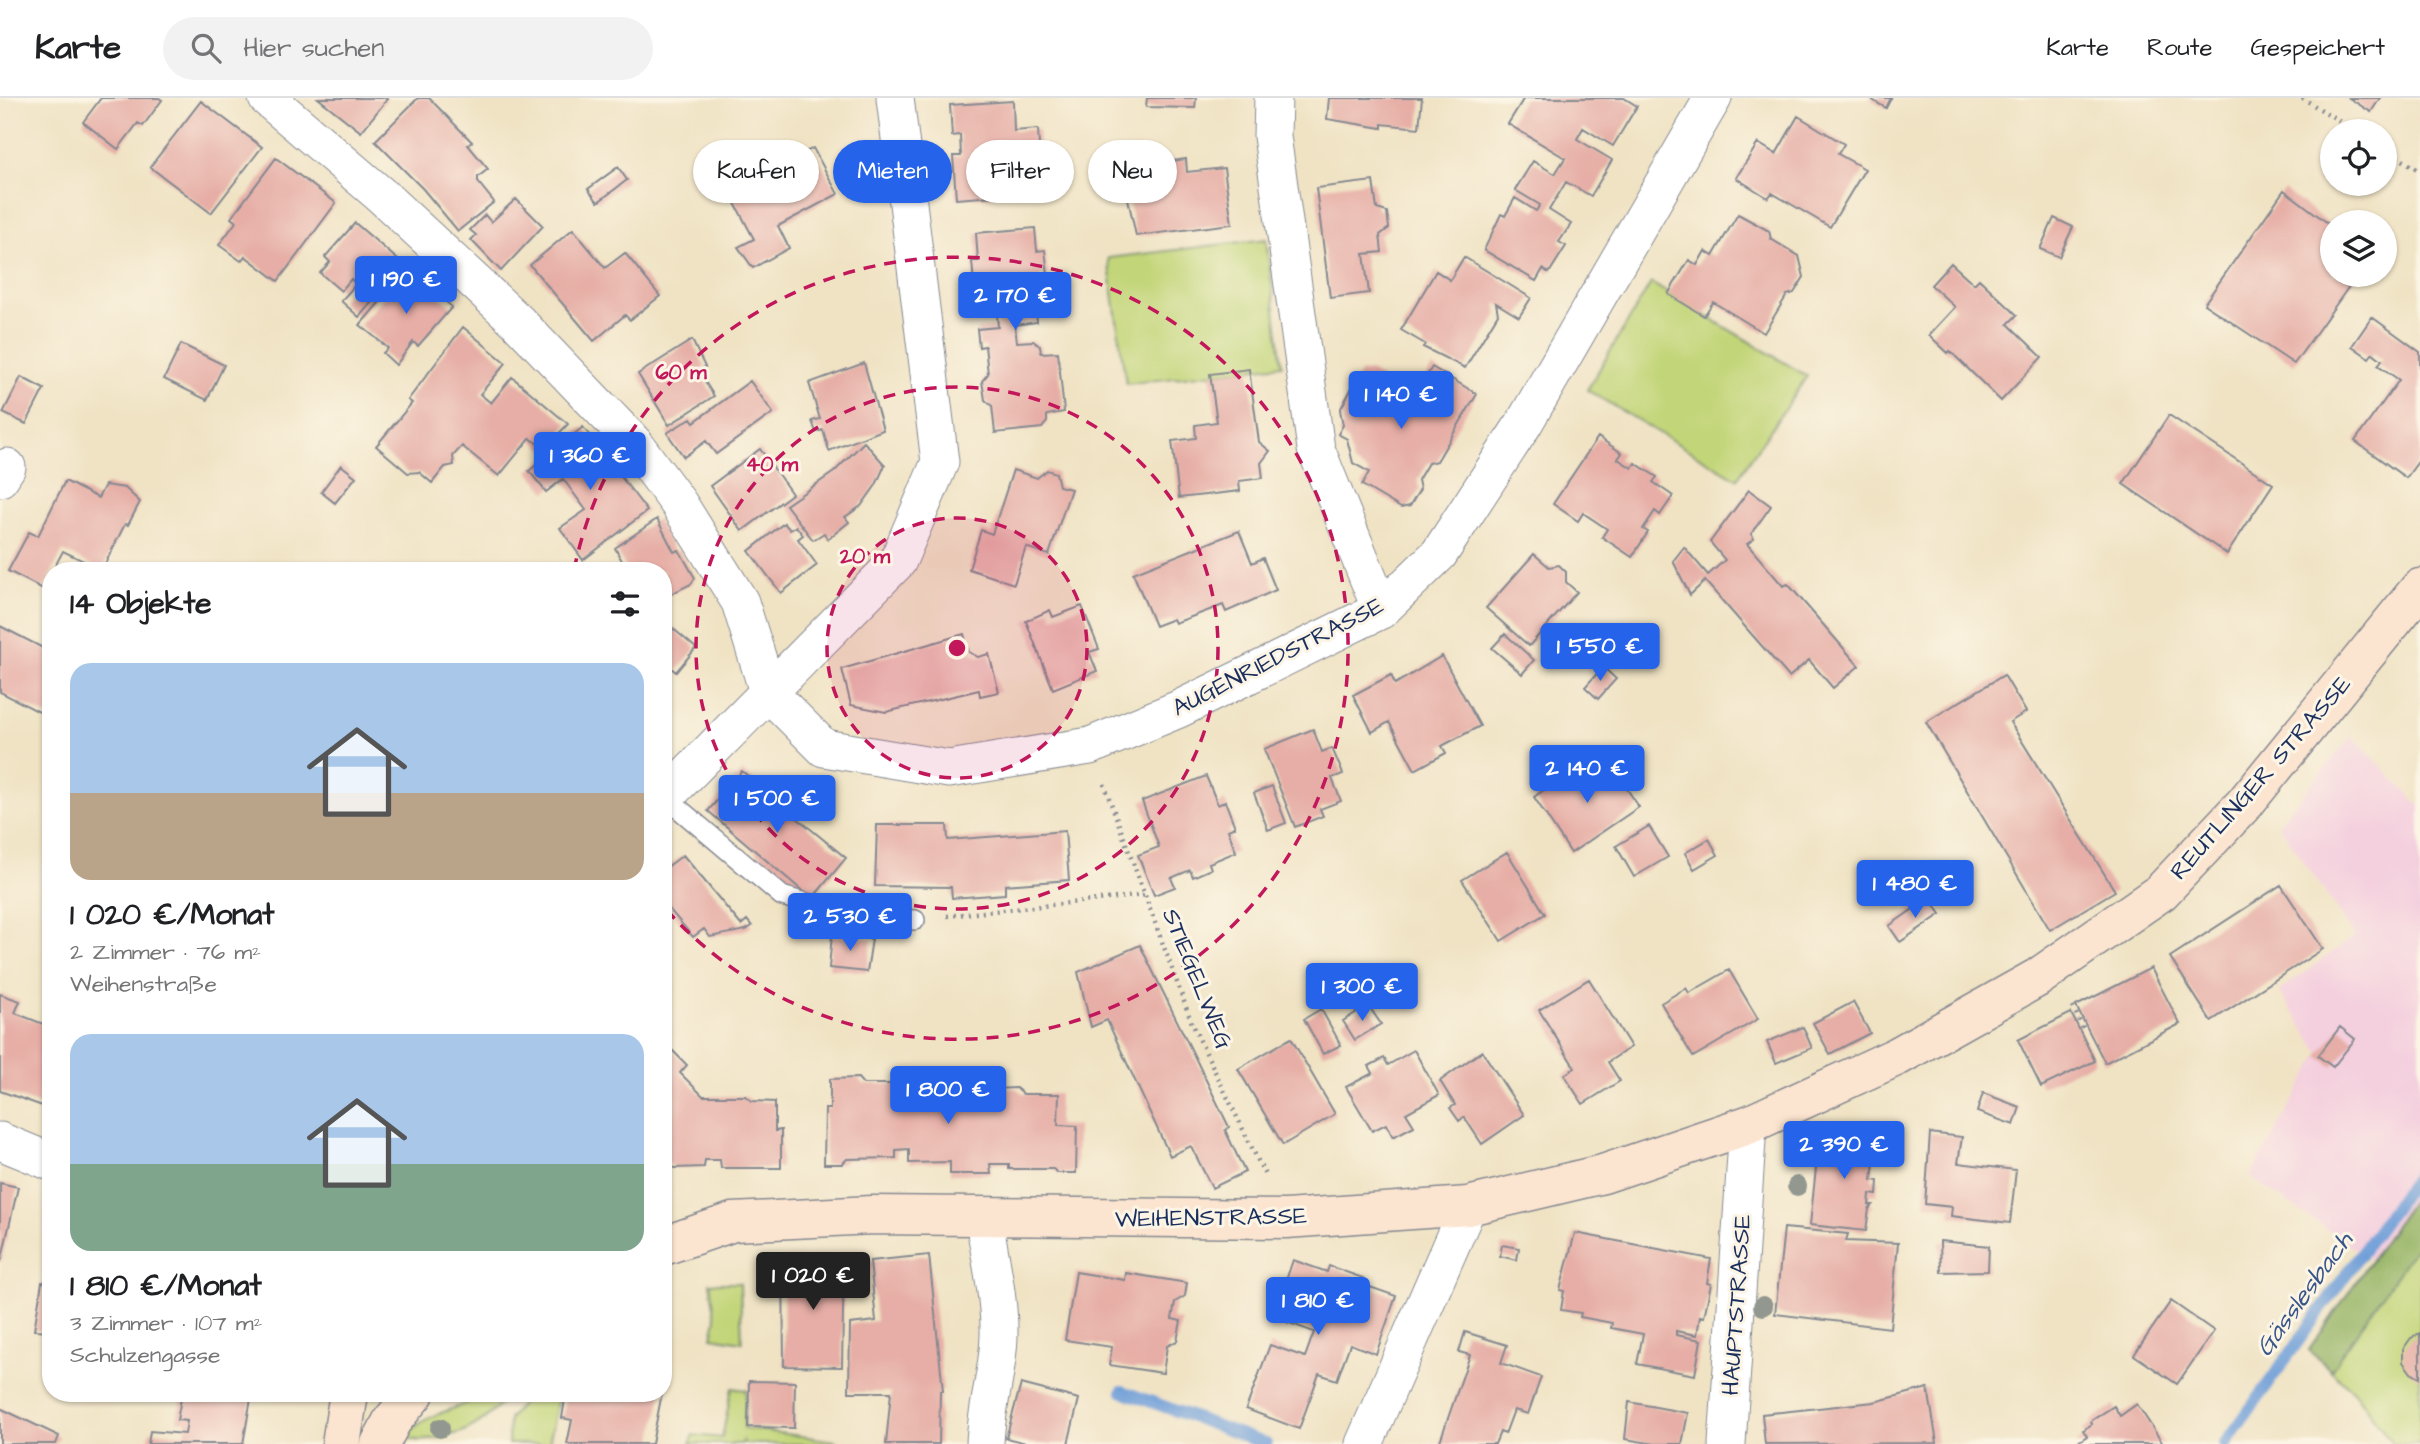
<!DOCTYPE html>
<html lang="de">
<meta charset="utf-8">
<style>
:root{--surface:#fff;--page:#f2f2f2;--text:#202124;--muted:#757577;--line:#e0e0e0;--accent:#2563eb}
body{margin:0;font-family:"Architects Daughter",sans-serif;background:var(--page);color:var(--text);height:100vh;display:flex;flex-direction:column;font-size:26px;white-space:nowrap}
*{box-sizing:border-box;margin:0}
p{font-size:23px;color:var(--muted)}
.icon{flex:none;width:38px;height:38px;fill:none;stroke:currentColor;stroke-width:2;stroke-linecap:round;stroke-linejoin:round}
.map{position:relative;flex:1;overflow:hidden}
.drawer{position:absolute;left:42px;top:464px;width:630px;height:840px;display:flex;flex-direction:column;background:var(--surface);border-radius:28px;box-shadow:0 2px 5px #0004}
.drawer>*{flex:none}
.hud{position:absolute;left:693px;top:42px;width:665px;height:63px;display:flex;gap:14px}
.tools{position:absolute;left:2320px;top:21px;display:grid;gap:14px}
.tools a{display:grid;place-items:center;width:77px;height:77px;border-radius:50%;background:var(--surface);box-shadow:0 2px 5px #0004;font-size:35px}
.price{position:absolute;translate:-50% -60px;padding:0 16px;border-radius:7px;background:var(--accent);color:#fff;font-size:23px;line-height:46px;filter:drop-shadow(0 2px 4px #0008)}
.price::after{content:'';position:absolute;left:50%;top:42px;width:21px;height:16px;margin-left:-10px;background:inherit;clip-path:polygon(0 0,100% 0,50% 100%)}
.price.active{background:#222;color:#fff}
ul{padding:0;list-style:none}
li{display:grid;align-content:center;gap:14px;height:371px;padding:0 28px}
li span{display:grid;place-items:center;height:217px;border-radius:21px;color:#555}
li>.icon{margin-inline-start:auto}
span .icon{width:126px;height:126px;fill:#fffc;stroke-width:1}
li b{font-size:30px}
h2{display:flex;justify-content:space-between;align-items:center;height:84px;padding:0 28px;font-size:30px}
.tag{padding:0 24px;border-radius:32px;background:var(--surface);box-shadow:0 2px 5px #0004;font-size:24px;line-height:63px}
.tag.active{background:var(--accent);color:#fff}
header{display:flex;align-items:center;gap:42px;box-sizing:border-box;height:98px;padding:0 35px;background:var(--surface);border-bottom:2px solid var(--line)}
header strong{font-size:33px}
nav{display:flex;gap:38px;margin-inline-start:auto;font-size:24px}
.search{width:490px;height:63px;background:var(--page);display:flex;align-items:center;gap:18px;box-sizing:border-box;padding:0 24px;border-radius:38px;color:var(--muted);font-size:26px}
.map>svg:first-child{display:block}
</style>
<header>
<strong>Karte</strong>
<div class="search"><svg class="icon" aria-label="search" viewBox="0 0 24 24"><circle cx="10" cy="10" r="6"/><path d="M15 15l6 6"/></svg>Hier suchen</div>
<nav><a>Karte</a><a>Route</a><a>Gespeichert</a></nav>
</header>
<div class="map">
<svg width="2420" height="1346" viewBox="0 0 2420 1346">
<rect width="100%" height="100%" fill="#fcf5e5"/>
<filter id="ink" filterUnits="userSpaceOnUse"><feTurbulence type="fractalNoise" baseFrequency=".0143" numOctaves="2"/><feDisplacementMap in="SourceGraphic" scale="14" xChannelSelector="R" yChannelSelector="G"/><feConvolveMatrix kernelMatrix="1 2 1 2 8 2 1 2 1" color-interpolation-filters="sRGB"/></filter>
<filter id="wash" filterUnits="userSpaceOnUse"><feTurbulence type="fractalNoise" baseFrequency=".00686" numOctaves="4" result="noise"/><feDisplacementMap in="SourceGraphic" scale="28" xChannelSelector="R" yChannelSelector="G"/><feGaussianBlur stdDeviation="1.57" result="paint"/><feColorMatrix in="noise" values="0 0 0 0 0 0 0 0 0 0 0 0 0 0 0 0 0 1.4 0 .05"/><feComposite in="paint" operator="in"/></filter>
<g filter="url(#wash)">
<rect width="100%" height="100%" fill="#f0e3c4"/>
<path fill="#f4cfde" d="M2352,638l68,70v383l-49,71 -121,-83 70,-124 -41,-62 76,-55 -77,-112z"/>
<path fill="#c2d578" stroke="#6e826b" stroke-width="2" d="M1266,141l16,126 -156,19 -18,-126z
M1651,185l156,93 -70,103 -150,-89z
M2420,1091v255h-27l-39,-52 -45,-42z
M710,1185h30l2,59 -30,-5 4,-18z
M732,1290l14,2 -2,38 92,13v3h-92l-1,-3 -1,3h-51l2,-9 29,3z
M486,1295h25c-24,27 -43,42 -79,46 -11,2 -17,3 -26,-3 20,-25 54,-25 80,-43z
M530,1295h29l-10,51h-41l1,-25z"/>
<path fill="#99b668" stroke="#5a7263" stroke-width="2" d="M2420,1091v52l-89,129 -22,-20z"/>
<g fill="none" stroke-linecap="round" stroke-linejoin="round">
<path stroke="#6f9fd8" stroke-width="12" d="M1122,1293l144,53
M2225,1346l195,-273"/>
</g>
<g id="blocks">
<path fill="#e6aea6" d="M101,0h58l3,2 -19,26 -5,-3 -20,26 -35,-27z
M318,0h70l-27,34z
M418,0h11l43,44 -4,3 20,24 -10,8v5l16,20 -36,29 -35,-42 -48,-48z
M1147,0h49l-1,10 -49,-1z
M1329,0h93l-3,30 -37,-4v4l-55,-9z
M1524,0h100l13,8 -24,40 -30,-18 -6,11 35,21 -21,36 -25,-14 -17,28 22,14 -12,18 7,4 -17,27 -6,-4 -7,12 -52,-31 17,-36 4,2 10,-18 21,13 4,-6 -25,-15 18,-29 22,13 10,-16 -57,-34z
M1869,0h22l-5,10z
M2349,0h31l-9,14z
M201,3l61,46 -51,66 -61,-46z
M1013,3l1,30 24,-2 3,49 -47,2 1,16 -39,3 -3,-43h8l-1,-21 -8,1 -2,-31z
M1798,18l46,28 -6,10 27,15 -35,58 -58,-34 -4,5 -32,-20 22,-35 18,11z
M748,45l17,31 48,-26 25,46 -60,32 11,22 -36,20 -15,-21 16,-8 -41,-77z
M276,60l60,45 -58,78 -33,-25 -4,5 -22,-16 17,-23 -5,-4z
M1186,61l1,13 37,-4 8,56 -96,12 -9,-42 3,-1 -3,-25z
M618,69l9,13 -29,22 -10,-13z
M1373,83l4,28 10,3 2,16 -9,7 2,17 -18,2 5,39 -39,5 -14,-110z
M2284,92l49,37v48h24l-63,89 -90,-60z
M516,101l27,27 -42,45 -30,-31 5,-5 -6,-5 15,-15 6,7z
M1738,116l31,17 2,8 28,17 5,21 -10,16 -7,2 -23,38 -51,-31 -9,14 -36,-22 21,-34 8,5 8,-14 8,5z
M2054,120l19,9 -14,30 -19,-8z
M355,125l49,42 -45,52 -18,-16 15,-17 -5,-5 -10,12 -21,-18 10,-11 -5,-5z
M1035,130l2,23 8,-1 3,24 -8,1 3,23 -8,2 2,22 -22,3 2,17 16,-1 7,5 1,7 17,-1 6,60 -17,3v7l-5,6 -47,5 -3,-27 -7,-6 -3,-19 6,-7 -3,-28 -6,1 -2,-18 21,-2 -2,-24 -13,2 -2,-21h-7l-2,-23h6l-2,-28z
M573,131l32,39 20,-15 35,43 -30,24 -5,-5 -31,26 -64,-76z
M1464,159l67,41 -12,19 -23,-14 2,11 -33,54 -42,-21 2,-3 -24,-14 35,-59 14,9z
M1951,165l23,21 5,-5 38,36 -9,9 34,33 -41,44 -51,-50 -2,2 -19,-18 26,-28 -24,-22z
M408,171l44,38 -34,39 -5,-4 -17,23 -13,-12 5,-5 -28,-23z
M2372,219l48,35v107l-14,19 -51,-37 44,-61 -21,-15 4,-5 -9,-7 -4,5 -17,-12z
M463,229l43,36 -26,31 11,9 21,-26 56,47 -24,25 -14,-11 -31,38 -37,-30 -9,10 1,9 -9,2 -13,16 -13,-11 -11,1 -32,-27 36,-43 -4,-3z
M692,242l13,27 -7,4 16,25 -45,29 -31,-51z
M181,246l43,21 -17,35 -43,-21z
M864,265l19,67 -54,21 -6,-21 -7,2 -4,-11 8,-2 -11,-36z
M1432,269l45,27 -40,67 -9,2 -10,17 2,9 -10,17 -9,2 -39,-23 7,-13 -16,-9 -6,-24 -9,-5 5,-9 -3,-15 20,-37 10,-2 11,7 2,9 22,13 2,8z
M1249,271l10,73 11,9 -9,12 2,15 -24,3 1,10 -61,7 -7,-57 24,-3 -1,-13 22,-3 -7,-48z
M21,279l23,12 -18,35 -23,-11z
M750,283l23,32 -57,41 -10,-13 -22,16 -17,-24 24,-15 3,4z
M2169,317l104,69 -46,70 -104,-70z
M583,329l64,84 -64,49 -23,-32 26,-18 -23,-31 -17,13 -17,-21z
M1598,339l24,16 -4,6 14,9 3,-5 22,14 -4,5 20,14 -13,19 -5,-4 -12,18 5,3 -16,25 -30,-20 5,-8 -24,-16 -5,8 -25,-17z
M864,344l21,23 -9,20 -15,21 -16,11 4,5 -21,17 -4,-6 -11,7 -27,-35 48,-33z
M760,351l32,45 -50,37 -32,-45z
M341,367l15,12 -21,26 -14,-11z
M1013,372l24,8 10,-8 9,3 3,13 12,3 -22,66 -23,-8 -12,37 -45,-15 12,-39 11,4z
M65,383l33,17 7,-13 20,3 15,14 -12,23 -3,-1 -23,46 -39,-19 -20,38 -35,-18 21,-39 9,4z
M1749,392l22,16 -20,28 3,5 -7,5 36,42 5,-2 71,82 -26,22 -24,-28 -20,17 -84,-96 -15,14 -17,-34 11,-14 24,28 17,-15 -15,-18z
M657,421l17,33 5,-2 16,28 -4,6 -28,14v-28h-36l-12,-22z
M784,425l6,7 6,-4 7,9 -5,4 19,26 -36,28 -32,-42z
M1239,433l13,32 11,-5 13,32 -50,22 -3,-7 -48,18 -2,-4 -18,7 -22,-53z
M1534,456l15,13 10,-2 7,7v10l11,10 -48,54 -43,-38z
M1082,508l17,43 -10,3 8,19 -44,18 -27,-68 24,-11 3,7z
M663,522l33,28 -20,24 -13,-11z
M0,528l51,26v57l-4,7 -47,-24z
M964,536l5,18 9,5 11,-3 10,38 -19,4 -1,-6 -93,22 -35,-7 -9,-36z
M1505,536l29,26 -12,14 -30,-26z
M1442,558l38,70 -38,20 4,7 -31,17 -26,-48 -17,10 -19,-37 38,-20 4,9z
M1603,569l13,12 -18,20 -13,-12z
M2004,577l22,37 -16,10 105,169 -65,39 -124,-208z
M1313,631l9,23 10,-4 11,26 -11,4 9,23 -21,8 3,7 -28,11 -31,-78z
M1607,661l32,48 -68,46 -37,-56 27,-19 5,9z
M742,673l39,32 3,-3 11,9 -4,4 55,45 -34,41 -104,-88z
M1206,678l12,29 7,-4 10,26 -7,3 8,22 -27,11 2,6 -18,8 -3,-7 -19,8 4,9 -21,8 -16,-40 21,-8 -17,-46z
M1272,688l14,37 -18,7 -14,-37z
M877,727h70l1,15 117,-9 4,49 -64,5v9l-53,4 -1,-11 -76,-1z
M1649,728l19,31 -34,20 -18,-31z
M1709,741l9,16 -24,14 -9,-16z
M1507,754l38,62 -44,27 -39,-61z
M683,757l58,70 6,-5 5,6 -6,4 -36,7 -6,-8 -11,8 -30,-35v-32z
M2281,787l42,64 -112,72 -41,-64z
M1929,800l12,16 -41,28 -11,-16z
M832,837l40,4 -5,33 -38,-4z
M1140,847l89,182 -4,3 20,42 -33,16 -21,-42 -21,10 -63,-136 -16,7 -13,-55z
M2151,870l29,56 -75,39 -29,-57z
M1729,872l29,49 -65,38 -32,-54 25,-15 3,5z
M1589,881l42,68 -23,15 12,19 -37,23 -19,-29 11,-7 -36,-58z
M0,896l20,7 -5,12 36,14v82l-51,-18z
M663,900l4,2 -1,37h-3z
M1853,904l17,31 -40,21 -17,-31z
M1368,907l13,19 -26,16 -12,-19z
M1321,911l20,36 -18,9 -19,-35z
M2071,915l24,48 -54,26 -23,-47z
M1803,929l9,21 -36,15 -9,-21z
M2340,929l15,12 -22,28 -15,-11z
M1291,940l44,76 -52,31 -45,-76z
M663,943l24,24 -7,8 23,23h42l7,5 23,1v29l6,-1v38h-60l-1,-8h-15l-1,7 -30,1 -11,-10z
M1414,952l25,45 -33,18 8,13 -21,11 -7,-13 -14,7 -26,-44 27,-14 -4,-7 15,-8 4,7z
M1482,953l42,64 -42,29 -18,-27 -5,4 -9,-13 5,-3 -15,-24z
M910,975l14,1 6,5h19v11h20l9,-5 13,1 1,3 24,-1 7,6h36l-1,31 19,1 -1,47h-18l-5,-4h-44v-5h-19l1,10h-41v-12l-41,1v-14l-13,1v8l-49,1 -5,5h-18l1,-55h5v-30l28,-1 5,6h46z
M1983,995l37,14 -6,18 -37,-13z
M1820,1032l57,6 -5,44 6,1 -1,14 -7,-1 -1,11h4l-4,4 -3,22 -56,-6z
M1930,1035l32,4 -4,26 58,7 -6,53 -59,-7 1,-9 -27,-3z
M0,1085l18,4 -17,75h-1z
M1784,1130l64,6 -2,7 52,2 -8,85 -115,-14z
M1575,1135l136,26 -4,24 4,1 -7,33 -4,-1 -3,19 -21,-4v4l25,5 -6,35 -58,-11 6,-30 -32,-6 1,-5 -32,-6 1,-4 -20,-3 3,-19 -4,-1z
M1940,1143l49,5 -1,25 -47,1z
M1502,1147l17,3 -2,12 -17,-4z
M929,1157l14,136h-3l-1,53h-53l5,-52h-42l1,-68 26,-3 -6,-60z
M844,1159l-2,110 -58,-1 -1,-106z
M1293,1162l34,12 2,-6 34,12 -2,6 35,12 -20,58 -26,-10 -13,36 -18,-6 -20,55 -53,-20 24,-64 35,12 9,-25 -41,-15z
M1076,1174l49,8 1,-7 61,10 -2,13 -10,6 -3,17 9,2 -4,20 -10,5 -4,27 -54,-8 3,-18 -47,-7z
M42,1184l9,1v48l-17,-1z
M2171,1203l43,30 -37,53 -43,-29z
M1465,1234l42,13 -6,18 40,14 -13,37 -14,-4 -9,24 -5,-2 -5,12h-56l31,-89 -11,-3z
M2420,1236v44l-9,-5 -8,-11v-13l8,-11z
M663,1247l8,1 -6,34h-2z
M749,1283l46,1 -1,46 -46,-1z
M1021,1286l58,15 -11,45h-38l-24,-6z
M1928,1290l9,55 -172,1 -3,-30 112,-12z
M182,1295h70l-9,51h-95l2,-13 35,3 2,-13 -10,-1z
M566,1295h96l-10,51h-85l5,-24 -10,-2z
M1629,1304l59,11 -6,31h-27l-30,-5z
M2137,1306l26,40h-88l12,-8 -4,-6 9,-6 -1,-3 23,-15 6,10z
M0,1310l59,28 -3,8h-56z"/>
</g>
</g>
<g filter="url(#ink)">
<use href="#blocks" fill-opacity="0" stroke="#868991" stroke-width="2"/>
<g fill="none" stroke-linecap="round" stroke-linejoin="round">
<defs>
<path id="lane" d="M665,699l117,99 72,21 61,3"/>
<path id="street" d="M267,0l115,98 135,125 117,122 45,61 61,98 28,90 56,56 125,21 141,-23 89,-37 202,-99 58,-56 84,-129 190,-327
M1273,0l-1,38 44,313 65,161
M0,380l7,-11
M663,701l235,-238 42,-99 -45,-364
M0,1043l51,21
M984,1119c5,38 16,81 15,119 -1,37 -13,71 -14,108
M1364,1346l104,-238
M1727,1346l21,-319"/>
<path id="secondary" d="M663,1148l70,-24 139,-7 414,4 182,-13 135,-32 145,-49 150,-69 41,-23 98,-55 124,-86 84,-89 175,-215
M341,1346l8,-51
M380,1346l12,-23 23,-28"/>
</defs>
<use href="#lane" stroke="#868991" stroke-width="22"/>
<use href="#street" stroke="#868991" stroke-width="39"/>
<use href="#secondary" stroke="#868991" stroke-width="41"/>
<path stroke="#868991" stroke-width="4.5" stroke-dasharray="2 5" stroke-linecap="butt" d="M2302,0l54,33
M2385,51l35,22
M1104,686l89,242 73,151
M947,818l198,-21
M2073,909l11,23"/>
<use href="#lane" stroke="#fff" stroke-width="19"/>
<use href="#street" stroke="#fff" stroke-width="37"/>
<use href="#secondary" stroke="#fce5d0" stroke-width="38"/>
</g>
<g fill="#92978f">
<circle cx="1797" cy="1088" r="10"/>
<circle cx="1763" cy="1208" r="10"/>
<circle cx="440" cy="1330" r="10"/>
</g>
</g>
<circle cx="957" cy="550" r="130" fill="#c2185b" fill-opacity=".12"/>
<g fill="none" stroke="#c2185b" stroke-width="3.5" stroke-dasharray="12 9">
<circle cx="957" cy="550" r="130"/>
<circle cx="957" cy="550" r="261"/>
<path d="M574 472A391 391 0 1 1 664 809"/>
</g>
<g text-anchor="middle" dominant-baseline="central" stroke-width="6" stroke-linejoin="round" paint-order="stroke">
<g font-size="24" fill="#1b2f5e" stroke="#fcf5e5">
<text transform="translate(1278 559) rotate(-27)">AUGENRIEDSTRASSE</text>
<text transform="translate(2261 680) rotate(-49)">REUTLINGER STRASSE</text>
<text transform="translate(1197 881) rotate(68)">STIEGELWEG</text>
<text transform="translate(1211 1120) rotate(-1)">WEIHENSTRASSE</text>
<text transform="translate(1737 1207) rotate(-86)">HAUPTSTRASSE</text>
</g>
<g font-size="26" font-style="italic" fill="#385689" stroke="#fcf5e5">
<text transform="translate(2304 1196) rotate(-54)">Gässlesbach</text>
</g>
</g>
<circle cx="957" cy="550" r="10" fill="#c2185b" stroke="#fcf5e5" stroke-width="3.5"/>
<g font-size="21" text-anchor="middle" font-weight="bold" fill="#c2185b" stroke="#fcf5e5" stroke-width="6" stroke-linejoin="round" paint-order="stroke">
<text x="681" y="281">60 m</text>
<text x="772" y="373">40 m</text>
<text x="865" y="465">20 m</text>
</g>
</svg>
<div class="tools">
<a><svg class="icon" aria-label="locate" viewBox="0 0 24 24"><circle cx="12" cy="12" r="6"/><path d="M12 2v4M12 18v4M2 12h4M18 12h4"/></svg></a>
<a><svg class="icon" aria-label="layers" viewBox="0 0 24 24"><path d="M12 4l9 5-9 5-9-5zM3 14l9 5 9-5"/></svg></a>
</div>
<b class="price" style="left:406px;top:218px">1 190 €</b>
<b class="price" style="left:1015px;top:234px">2 170 €</b>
<b class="price" style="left:1401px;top:333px">1 140 €</b>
<b class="price" style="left:590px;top:394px">1 360 €</b>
<b class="price" style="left:1600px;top:585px">1 550 €</b>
<b class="price" style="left:1587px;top:707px">2 140 €</b>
<b class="price" style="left:777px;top:737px">1 500 €</b>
<b class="price" style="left:1915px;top:822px">1 480 €</b>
<b class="price" style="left:850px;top:855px">2 530 €</b>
<b class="price" style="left:1362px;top:925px">1 300 €</b>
<b class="price" style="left:948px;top:1028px">1 800 €</b>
<b class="price" style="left:1844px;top:1083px">2 390 €</b>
<b class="price active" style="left:813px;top:1214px">1 020 €</b>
<b class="price" style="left:1318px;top:1239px">1 810 €</b>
<div class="hud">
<a class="tag">Kaufen</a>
<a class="tag active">Mieten</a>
<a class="tag">Filter</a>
<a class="tag">Neu</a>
</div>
<section class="drawer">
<h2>14 Objekte<svg class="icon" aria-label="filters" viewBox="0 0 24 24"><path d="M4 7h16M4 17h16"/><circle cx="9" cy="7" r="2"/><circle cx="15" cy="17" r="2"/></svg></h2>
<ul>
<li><span style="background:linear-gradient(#a9c7e8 60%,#b9a48a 0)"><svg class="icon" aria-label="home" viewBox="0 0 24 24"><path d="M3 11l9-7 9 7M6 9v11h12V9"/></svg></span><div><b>1 020 €/Monat</b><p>2 Zimmer · 76 m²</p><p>Weihenstraße</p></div></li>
<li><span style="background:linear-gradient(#a9c7e8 60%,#7fa58c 0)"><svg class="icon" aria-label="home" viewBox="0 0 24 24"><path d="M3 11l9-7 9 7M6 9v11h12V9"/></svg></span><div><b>1 810 €/Monat</b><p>3 Zimmer · 107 m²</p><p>Schulzengasse</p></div></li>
</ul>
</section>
</div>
